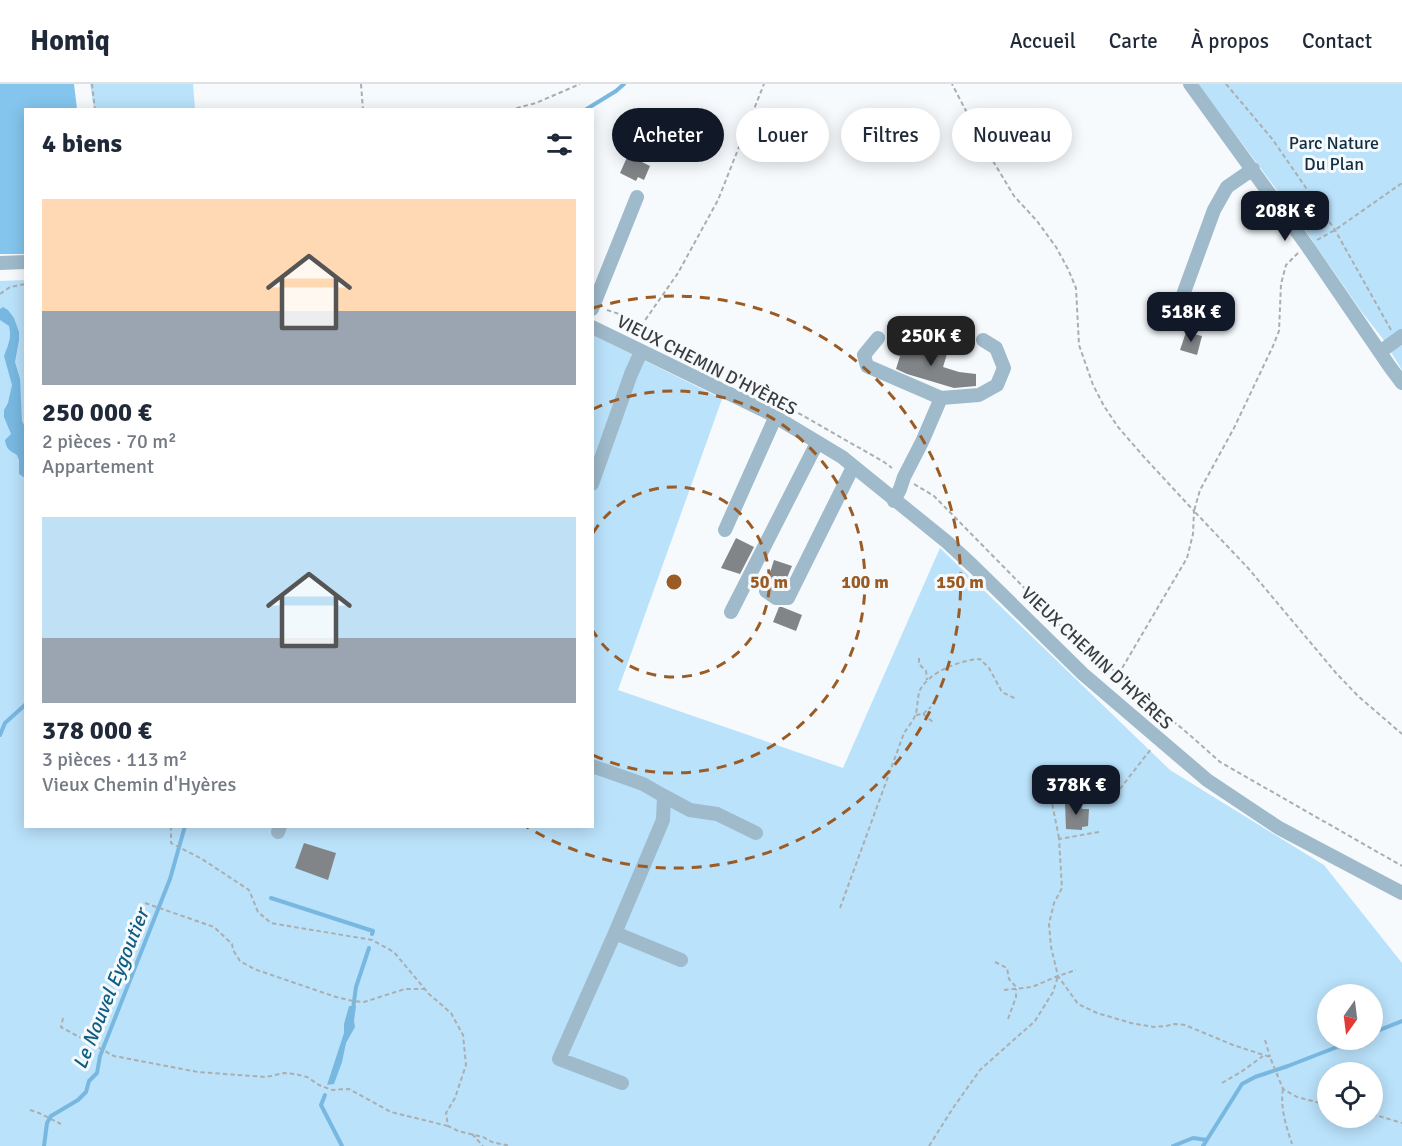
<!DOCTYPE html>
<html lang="fr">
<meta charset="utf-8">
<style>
:root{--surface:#fff;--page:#f2f2f3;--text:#1f2937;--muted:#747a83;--line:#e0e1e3;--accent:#111827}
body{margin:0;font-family:Signika,sans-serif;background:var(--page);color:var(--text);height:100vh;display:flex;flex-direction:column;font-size:22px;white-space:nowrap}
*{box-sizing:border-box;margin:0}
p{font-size:20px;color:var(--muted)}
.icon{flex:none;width:33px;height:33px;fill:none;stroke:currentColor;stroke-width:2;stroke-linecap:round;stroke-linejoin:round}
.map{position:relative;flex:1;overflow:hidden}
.side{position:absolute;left:24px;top:24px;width:570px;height:720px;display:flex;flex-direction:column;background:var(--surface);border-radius:0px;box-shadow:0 3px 15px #0003}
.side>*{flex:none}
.hud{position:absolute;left:612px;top:24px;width:570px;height:54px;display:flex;gap:12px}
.needle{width:39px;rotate:194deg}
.controls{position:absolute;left:1317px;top:900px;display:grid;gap:12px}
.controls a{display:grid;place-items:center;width:66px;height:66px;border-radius:50%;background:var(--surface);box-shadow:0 3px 15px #0003;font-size:30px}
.price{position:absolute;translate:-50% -51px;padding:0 14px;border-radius:12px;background:var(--accent);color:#fff;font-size:20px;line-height:39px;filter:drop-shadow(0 2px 3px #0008)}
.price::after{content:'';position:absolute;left:50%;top:36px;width:18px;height:14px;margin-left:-9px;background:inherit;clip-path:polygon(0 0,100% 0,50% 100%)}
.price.active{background:#222;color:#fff}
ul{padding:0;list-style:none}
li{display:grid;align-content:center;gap:12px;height:318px;padding:0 18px}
li span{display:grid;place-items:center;height:186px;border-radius:0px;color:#555}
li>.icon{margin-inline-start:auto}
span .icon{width:108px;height:108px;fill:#fffc;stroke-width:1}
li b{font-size:26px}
h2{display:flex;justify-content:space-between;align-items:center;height:72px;padding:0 18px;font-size:26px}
.chip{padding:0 21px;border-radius:27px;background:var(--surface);box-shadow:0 3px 15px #0003;font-size:21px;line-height:54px}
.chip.active{background:var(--accent);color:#fff}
header{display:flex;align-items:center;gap:36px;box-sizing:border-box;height:84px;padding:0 30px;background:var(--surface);border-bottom:2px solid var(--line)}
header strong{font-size:28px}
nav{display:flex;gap:33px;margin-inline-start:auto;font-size:21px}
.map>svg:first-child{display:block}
</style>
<header>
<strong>Homiq</strong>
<nav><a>Accueil</a><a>Carte</a><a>À propos</a><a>Contact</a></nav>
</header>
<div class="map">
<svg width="1402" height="1062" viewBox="0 0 1402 1062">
<rect width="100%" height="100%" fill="#f6fafc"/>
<path fill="#bae2fb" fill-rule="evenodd" d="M90,0h103l2,25h-101z
M1198,0h204v286l-19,-31 -22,-28 -76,-110z
M26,196v546h566l1,-491 129,64 -104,291 225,78 97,-220 230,222 154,95 78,98v183h-1402v-865zM1328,910h44v46h-44zM1328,988h44v46h-44z"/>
<path fill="#84c5ed" d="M0,0h74l3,25 -51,1 -1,144h-25z"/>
<path fill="#78b8e0" d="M3,223l5,3 6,8 5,14v8l-4,22 5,17 2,42 3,6v51l-6,-4v-14l-2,-5c-7,-4 -11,-6 -12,-15l6,-6 -7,-17v-7l4,-7 4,-18 -8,-29c4,-11 8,-18 5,-30l-9,-6v-11z
M349,922h7l-2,15 1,6 -9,16 -4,19 -8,22 -7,1 17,-52v-9z"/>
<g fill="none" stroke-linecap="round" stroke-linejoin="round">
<path stroke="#78b8e0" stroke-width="4" d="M585,26l31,-19 8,-7
M0,651l5,-12 21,-19
M271,814l102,33 -1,3
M353,925l3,-22 13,-39
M1372,949l30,-12
M325,1011l-4,10 21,41
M44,1062l3,-23 4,-7 27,-16 8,-8 3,-11 8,-8 3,-17 70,-177 15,-53
M1173,1062l20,-8 14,2
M1203,1062l39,-62 13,-7 33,-11 67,-26"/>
</g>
<path fill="#828588" d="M628,71l22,11 -6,14 -6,-3 -2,4 -16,-8z
M1186,248l16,4 -5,19 -17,-5z
M899,257l48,13 -4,13 16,5 17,2v12l-22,2 -47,-14 -11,-5 4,-13 -4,-1z
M736,454l18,9 -14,27 -19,-6z
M774,476l18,6 -9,21 -16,-5z
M779,523h3l20,8 -6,16 -23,-9z
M1065,719h16l1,6h7l-1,17 -6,1v3l-16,-1z
M304,759l32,10 -8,27 -33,-12z"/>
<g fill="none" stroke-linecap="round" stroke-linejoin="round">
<path stroke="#abaeaf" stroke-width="2" stroke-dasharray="4.5 3" stroke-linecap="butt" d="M92,0l3,26
M361,0l2,26
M1226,0l47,56 62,90 56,100
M509,26l27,-7 44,-19
M1317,156l18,-10 67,-47
M1298,169l-12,12 -5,19 -2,47 -6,15 -39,82 -34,62 -6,21 54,57 88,105 22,23 44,38
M0,210l10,-7 16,-3
M607,226l15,5 108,59 154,88 8,6
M641,242l37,-53 40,-73 46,-116
M914,400l20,12 113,115 26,29 43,32 5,-2 66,-112 6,-24 1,-23 -50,-54 -26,-30 -14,-21 -11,-21 -14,-40 -3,-57 -8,-19 -12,-22 -19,-26 -23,-25 -27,-45 -35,-67
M919,574v6l7,7 1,9
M1116,588l31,28 37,30 36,32 182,104
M923,630l10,8
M916,631l7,-1 8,-7
M171,742v17l31,16 47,31 9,22 13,11 101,17 22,12 35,42 22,19 12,22 3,30 -11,33 -9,15 2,13 10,5 25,6 9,5 18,4
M1099,748l-40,7 3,49 -8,15 -5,21 2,23 7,29 20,28 19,9 34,10 23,4 12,-1 8,-2 11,1 48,20 37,12 13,32 14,8 31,8
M1059,754l-8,-40 12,-11 14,2 30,11 12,-10 32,-41
M145,819l69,24 18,17 1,6 7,11 14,8 82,28 17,4 11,1 41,-13h20
M840,824l64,-175c4,-6 10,-13 12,-20 2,-8 1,-15 4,-23 9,-18 40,-30 60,-31l9,9 13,24 14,7
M995,878l12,6 2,11 8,9
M1004,906l28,-3 26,-11 18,-6
M63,934l-2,9 53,29 84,16 68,5 18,-4 11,1 12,3 12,8 13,5 17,-1 42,23 57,14
M1008,935l8,-22v-8
M1265,956l5,17
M1222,999l19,-11 22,-16
M1283,1005c-3,18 3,37 9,55
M30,1026l9,3 22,11
M1372,1030l30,9
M472,1050l11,12
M929,1062l24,-38 27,-38 55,-49 18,-29 5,-16"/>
<path stroke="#9ebacb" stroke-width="14" d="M1190,0l118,163 82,120 12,16
M0,179l26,-1
M1183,211l31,-85 13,-23 26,-18
M592,225l45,-112
M592,243l177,86 73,44 105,85 26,24 110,108 124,106 72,48 123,65
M878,254l-14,17 3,11 74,32
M1380,268l22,-16
M592,400l39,-110 10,-22
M894,417l6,-12 4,-12 18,-35 19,-44 38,-3 18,-10 7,-17 -8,-20 -13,-8
M725,446l50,-112
M766,507l10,7h12l65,-131
M731,528l86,-169
M592,682l51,18 21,12 26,14 27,4 39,19
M664,712l-1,24 -48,113 66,27
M278,748l2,-6
M615,849l-56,126 63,24"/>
</g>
<g fill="none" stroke="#9b5b25" stroke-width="3" stroke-dasharray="10 8">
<path d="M593 449A95 95 0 1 1 593 547"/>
<path d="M593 325A191 191 0 1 1 593 671"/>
<path d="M593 224A286 286 0 1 1 527 743"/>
</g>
<g text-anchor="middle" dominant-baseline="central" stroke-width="6" stroke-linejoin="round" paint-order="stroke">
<g font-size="18" fill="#112f40" stroke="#f6fafc">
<text x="1334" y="59">Parc Nature<tspan x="1334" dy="21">Du Plan</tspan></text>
</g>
<g font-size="18" fill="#3a3c3d" stroke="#f6fafc">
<text transform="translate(707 281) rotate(27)">VIEUX CHEMIN D'HYÈRES</text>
<text transform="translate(1097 574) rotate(43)">VIEUX CHEMIN D'HYÈRES</text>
</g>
<g font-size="20" font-style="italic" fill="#0e5e84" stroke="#f6fafc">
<text transform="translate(111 905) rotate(-68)">Le Nouvel Eygoutier</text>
</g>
</g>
<circle cx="674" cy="498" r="9" fill="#9b5b25" stroke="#f6fafc" stroke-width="3"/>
<g font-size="18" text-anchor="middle" font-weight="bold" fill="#9b5b25" stroke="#f6fafc" stroke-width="6" stroke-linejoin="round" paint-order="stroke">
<text x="769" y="504">50 m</text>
<text x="865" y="504">100 m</text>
<text x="960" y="504">150 m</text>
</g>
</svg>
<div class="controls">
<a><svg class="needle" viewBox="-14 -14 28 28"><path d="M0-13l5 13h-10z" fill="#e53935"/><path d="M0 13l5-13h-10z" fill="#747a83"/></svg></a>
<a><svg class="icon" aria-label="locate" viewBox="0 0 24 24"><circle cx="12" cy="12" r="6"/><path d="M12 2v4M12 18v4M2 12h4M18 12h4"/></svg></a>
</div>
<b class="price" style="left:1285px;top:158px">208K €</b>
<b class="price" style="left:1191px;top:259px">518K €</b>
<b class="price active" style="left:931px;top:283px">250K €</b>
<b class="price" style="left:1076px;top:732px">378K €</b>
<div class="hud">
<a class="chip active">Acheter</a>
<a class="chip">Louer</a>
<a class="chip">Filtres</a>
<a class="chip">Nouveau</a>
</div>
<section class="side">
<h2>4 biens<svg class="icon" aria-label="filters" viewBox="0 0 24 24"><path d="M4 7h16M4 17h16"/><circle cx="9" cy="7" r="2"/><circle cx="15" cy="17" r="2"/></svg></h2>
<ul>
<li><span style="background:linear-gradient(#ffd9b3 60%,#9aa5b1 0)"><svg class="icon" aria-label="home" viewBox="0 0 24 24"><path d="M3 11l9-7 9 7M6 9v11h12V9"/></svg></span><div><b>250 000 €</b><p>2 pièces · 70 m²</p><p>Appartement</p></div></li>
<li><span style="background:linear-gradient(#bfe0f5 65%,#9aa5b1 0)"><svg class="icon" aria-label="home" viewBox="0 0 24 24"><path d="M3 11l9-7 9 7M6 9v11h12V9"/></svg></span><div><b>378 000 €</b><p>3 pièces · 113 m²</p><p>Vieux Chemin d'Hyères</p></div></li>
</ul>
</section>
</div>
